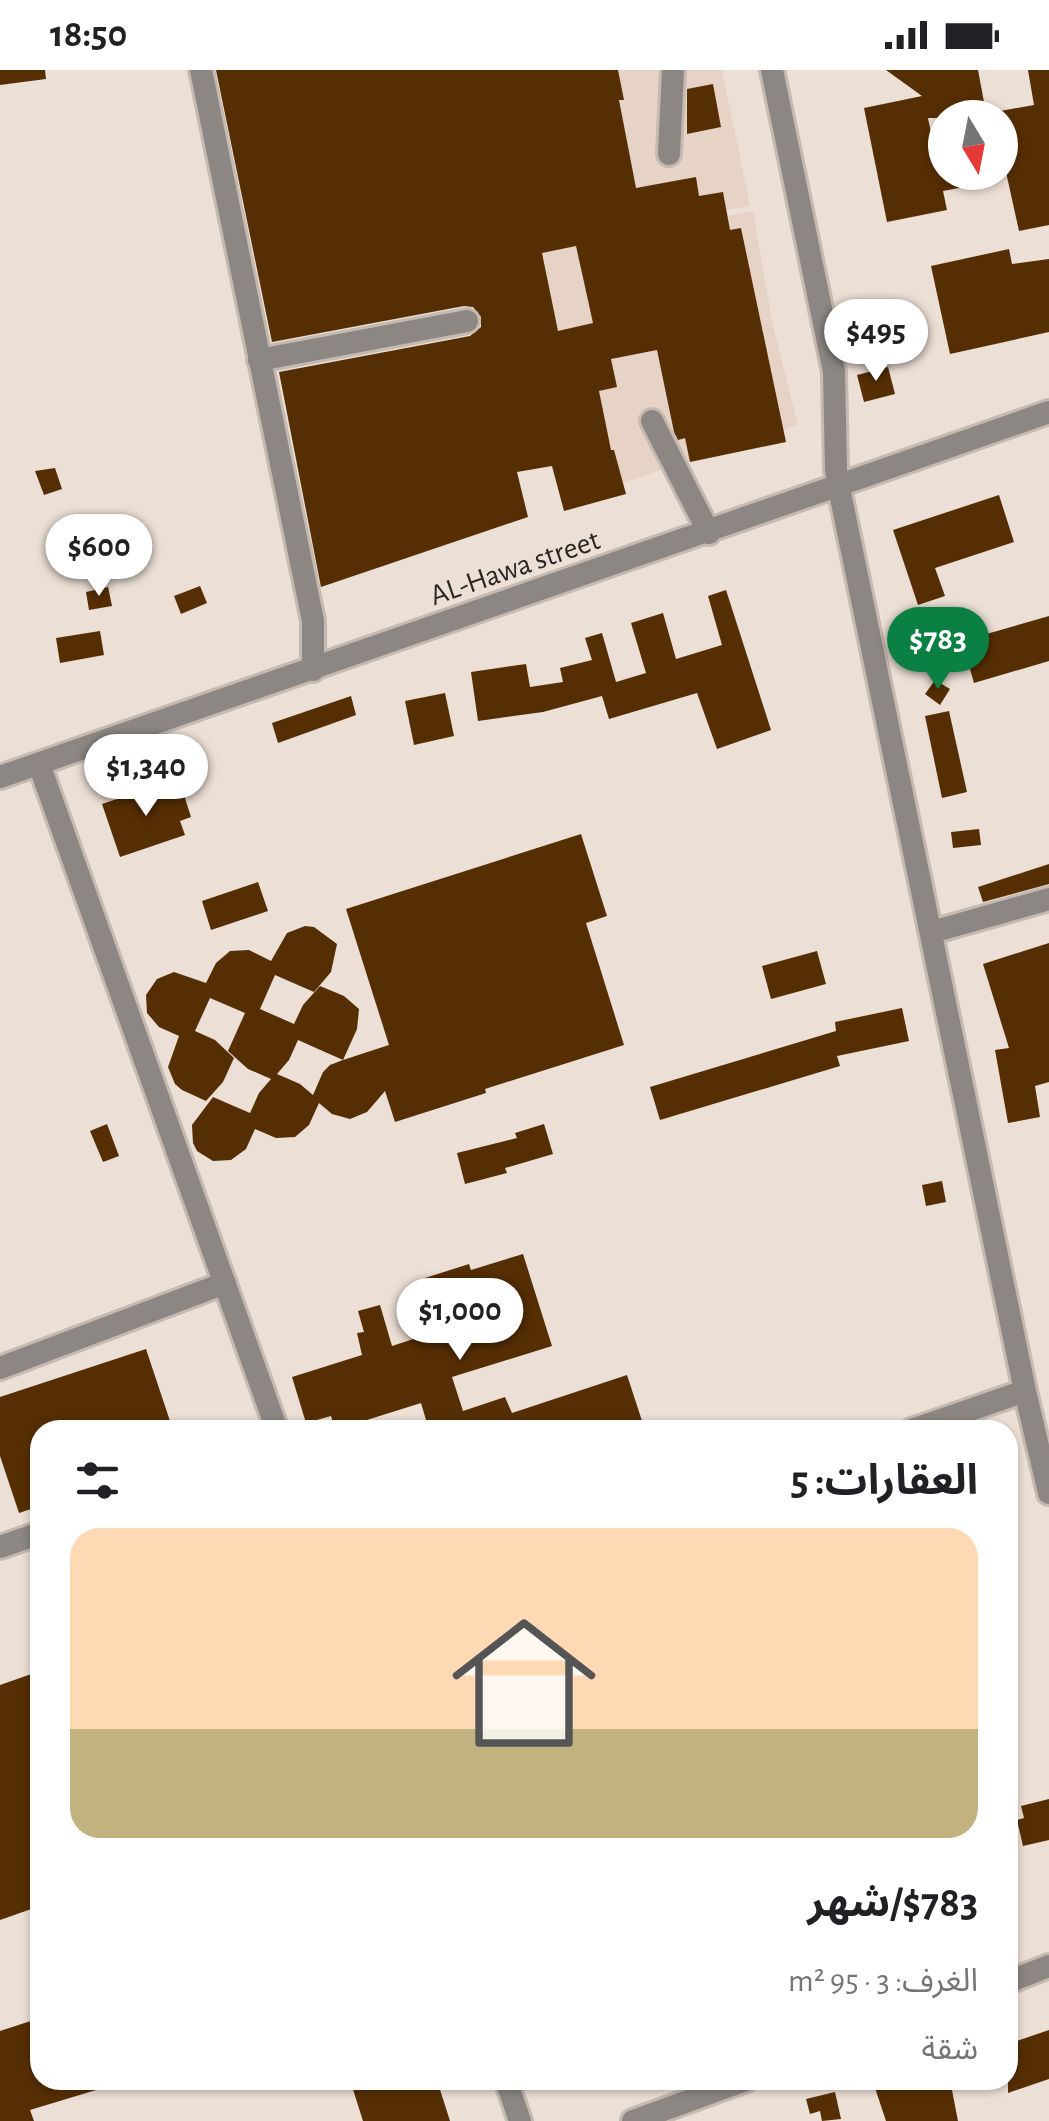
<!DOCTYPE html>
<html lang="ar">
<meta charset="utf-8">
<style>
:root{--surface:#fff;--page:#f2f2f2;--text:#202124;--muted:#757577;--line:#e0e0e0;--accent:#0b8043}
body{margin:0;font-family:"Alegreya Sans","Noto Sans Arabic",sans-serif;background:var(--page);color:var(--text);direction:rtl;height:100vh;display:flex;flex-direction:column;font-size:38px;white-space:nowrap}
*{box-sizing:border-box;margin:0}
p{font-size:32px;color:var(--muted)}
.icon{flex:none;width:55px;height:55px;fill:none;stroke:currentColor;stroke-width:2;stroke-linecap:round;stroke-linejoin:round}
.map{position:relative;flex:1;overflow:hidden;direction:ltr}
.sheet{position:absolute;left:30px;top:1350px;width:988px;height:670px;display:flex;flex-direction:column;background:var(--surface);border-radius:30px;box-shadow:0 2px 8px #0004;direction:rtl}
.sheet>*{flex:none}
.needle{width:65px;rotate:170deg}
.controls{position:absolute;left:928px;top:30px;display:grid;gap:20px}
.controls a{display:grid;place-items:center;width:90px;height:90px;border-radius:50%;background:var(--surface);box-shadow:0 2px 8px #0004;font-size:50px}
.price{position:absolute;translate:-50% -85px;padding:0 22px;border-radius:35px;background:#fff;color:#222;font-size:32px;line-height:65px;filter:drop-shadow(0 2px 5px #0008)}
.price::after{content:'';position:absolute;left:50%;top:60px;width:30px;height:22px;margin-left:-15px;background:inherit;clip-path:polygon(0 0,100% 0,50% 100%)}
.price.on{background:var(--accent);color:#fff}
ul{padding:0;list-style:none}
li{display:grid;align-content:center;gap:20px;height:530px;padding:0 40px}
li+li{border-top:2px solid var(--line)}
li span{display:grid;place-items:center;height:310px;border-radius:30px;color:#555}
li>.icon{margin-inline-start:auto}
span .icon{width:180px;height:180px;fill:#fffc;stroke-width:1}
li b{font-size:42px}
h2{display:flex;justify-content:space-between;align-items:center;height:120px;padding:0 40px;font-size:42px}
.status{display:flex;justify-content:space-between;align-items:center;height:70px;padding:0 50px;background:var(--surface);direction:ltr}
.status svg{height:28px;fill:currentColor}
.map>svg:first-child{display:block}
</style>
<div class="status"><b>18:50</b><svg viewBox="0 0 49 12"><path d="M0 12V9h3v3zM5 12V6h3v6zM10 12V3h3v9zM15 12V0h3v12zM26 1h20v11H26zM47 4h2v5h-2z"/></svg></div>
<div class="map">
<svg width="1049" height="2051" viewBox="0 0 1049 2051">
<rect width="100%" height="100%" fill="#ecdfd5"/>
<path fill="#e6d3c5" d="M480,0h242l28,136 -233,43z
M753,141l19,110 26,104 -221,73 -58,-241z"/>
<path fill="#562e04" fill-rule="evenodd" d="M0,0h45l1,9 -46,6z
M216,0h402l6,30h-5l17,88 60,-11 3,19 24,-4 7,38 11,-2 45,214 -96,20 -5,-24 -7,2 -4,-8 -17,-82 -46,9 6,28 -18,4 12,59h3l12,44 -62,17 -12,-45 -35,6 11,45 -207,70 -42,-215 191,-36 11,-9v-10l-8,-10 -9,-1 -192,36zM576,176l17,77 -35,8 -16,-78z
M886,0h92l9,48h-59l11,54h61l1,8 -58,11 4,19 -60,12 -23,-114 58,-12z
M1028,0h21v155l-30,6 -19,-86v-34l34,-6z
M713,14l8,43 -34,7v-45z
M1009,179l3,15 37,-5v73l-99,22 -19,-88z
M888,297l7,27 -31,8 -7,-27z
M55,398l7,21 -18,6 -9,-24z
M999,425l15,47 -79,26 10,28 -27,9 -25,-75z
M200,516l7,17 -26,11 -7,-18z
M108,517l4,19 -23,4 -3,-18z
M726,520l45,140 -54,19 -20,-56 -88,26 -7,-23 -59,16 -65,9 -7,-49 55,-8 4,23 33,-5 -3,-14 32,-8 -7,-22 17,-5 14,49 30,-9 -15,-50 32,-10 13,46 46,-14 -14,-49z
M1049,546v45l-75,22 -12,-42z
M100,561l4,24 -44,8 -4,-25z
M935,610l15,9 -10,16 -15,-11z
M445,623l9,43 -40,9 -9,-44z
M351,626l5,19 -78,28 -6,-20z
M949,641l18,81 -25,6 -17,-82z
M168,712l4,14 11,-4 8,25 -11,4 5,14 -65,22 -18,-53z
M979,759l2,16 -28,3 -2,-16z
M581,764l26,82 -21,7 38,122 -139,44 1,4 -91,29 -10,-31 -18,21 -17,7 -18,-5 -13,-11 -10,22 -14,12 -19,1 -21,-9 -9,20 -15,11 -18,1 -16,-10 -4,-8 -1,-18 21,-28 37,16 9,-20 12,-14 -23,-10 -20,-18 17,-38 -35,-15 -15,33 20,9 19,18 -11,24 -17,19 -24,-11 -7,-6 -7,-17 11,-31 -20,-9 -12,-14 -1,-18 11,-16 17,-7 32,11 10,-20 14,-12 19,-1 22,11 16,-28 18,-7 9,1 23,17 -6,28 -17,20 -39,-17 -15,34 34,15 9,-19 17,-19 24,10 15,13 -2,20 -14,31 46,-15 -43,-136zM298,970l45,20 -13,5 -7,7 -10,23 -13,-11 -23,-10 12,-14z
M1049,794v20l-66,18 -5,-15z
M258,812l10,29 -57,19 -9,-29z
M1049,873v139l-14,4 5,31 -32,6 -13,-73 14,-2 -26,-84z
M817,881l9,33 -55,15 -9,-33z
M902,938l7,33 -72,15 3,10 -180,54 -10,-33 186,-56 -1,-9z
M107,1054l12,32 -16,6 -13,-31z
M544,1054l9,30 -48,14 2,5 -42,11 -8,-31 60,-15 -2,-5z
M942,1111l4,21 -20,4 -4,-21z
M523,1184l29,92 -100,31 11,34 42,-14 7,16 115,-38 18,55h-216l-8,-27 -86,27 -4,-14 -25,7 -14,-46 70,-22 -5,-22 7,-1 -6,-21 22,-6 12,41 49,-16 -16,-52 44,-14 2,6z
M146,1279l27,81h-133v76l-21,7 -19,-57v-59z
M40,1601v235l-40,14v-235z
M1049,1729v41l-26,6 -6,-26 7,-2 -3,-12z
M40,1948v62h75l1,4 -86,26 4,11h-34v-90z
M1049,1960v49l-41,14v-49z
M350,2010h87l13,41h-87z
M890,2010h60l8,41h-72l-12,-36z
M835,2022l6,27 -19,2 -2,-10 -10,3 -4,-15z"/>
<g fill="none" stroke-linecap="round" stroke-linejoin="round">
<defs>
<path id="minor" d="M201,0l112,551v49
M772,0l62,302 2,98 3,18 186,903 24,102
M669,84l4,-84
M259,290l208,-39
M652,351l57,112
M39,694l238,666
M0,707l1049,-365
M932,862l117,-33
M0,1298l225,-85
M912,1360l113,-39
M0,1477l40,-14
M1008,1912l41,-16
M506,2010l14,41
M633,2051l113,-41"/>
</defs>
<use href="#minor" stroke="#c5bab1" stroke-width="28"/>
<use href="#minor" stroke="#8c8783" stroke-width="22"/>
</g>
<g text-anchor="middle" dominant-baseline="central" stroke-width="10" stroke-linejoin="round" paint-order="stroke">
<g font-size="30" fill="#2a2622" stroke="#ecdfd5">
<text transform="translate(515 498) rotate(-19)">AL-Hawa street</text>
</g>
</g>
</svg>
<div class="controls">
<a><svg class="needle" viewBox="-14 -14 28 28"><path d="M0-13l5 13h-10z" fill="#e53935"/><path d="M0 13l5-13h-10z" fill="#757577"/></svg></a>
</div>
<b class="price" style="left:876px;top:314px">$495</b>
<b class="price" style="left:99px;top:529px">$600</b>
<b class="price on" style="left:938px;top:622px">$783</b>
<b class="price" style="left:146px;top:749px">$1,340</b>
<b class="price" style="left:460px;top:1293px">$1,000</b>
<section class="sheet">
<h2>العقارات: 5<svg class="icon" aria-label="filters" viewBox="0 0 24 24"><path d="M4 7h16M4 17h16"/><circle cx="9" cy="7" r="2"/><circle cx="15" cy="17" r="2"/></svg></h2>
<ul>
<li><span style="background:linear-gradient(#ffd9b3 65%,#c2b280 0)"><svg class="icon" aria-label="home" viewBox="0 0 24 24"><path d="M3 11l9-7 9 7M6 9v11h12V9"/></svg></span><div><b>$783/شهر</b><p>الغرف: 3 · 95 m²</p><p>شقة</p></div></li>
</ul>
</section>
</div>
